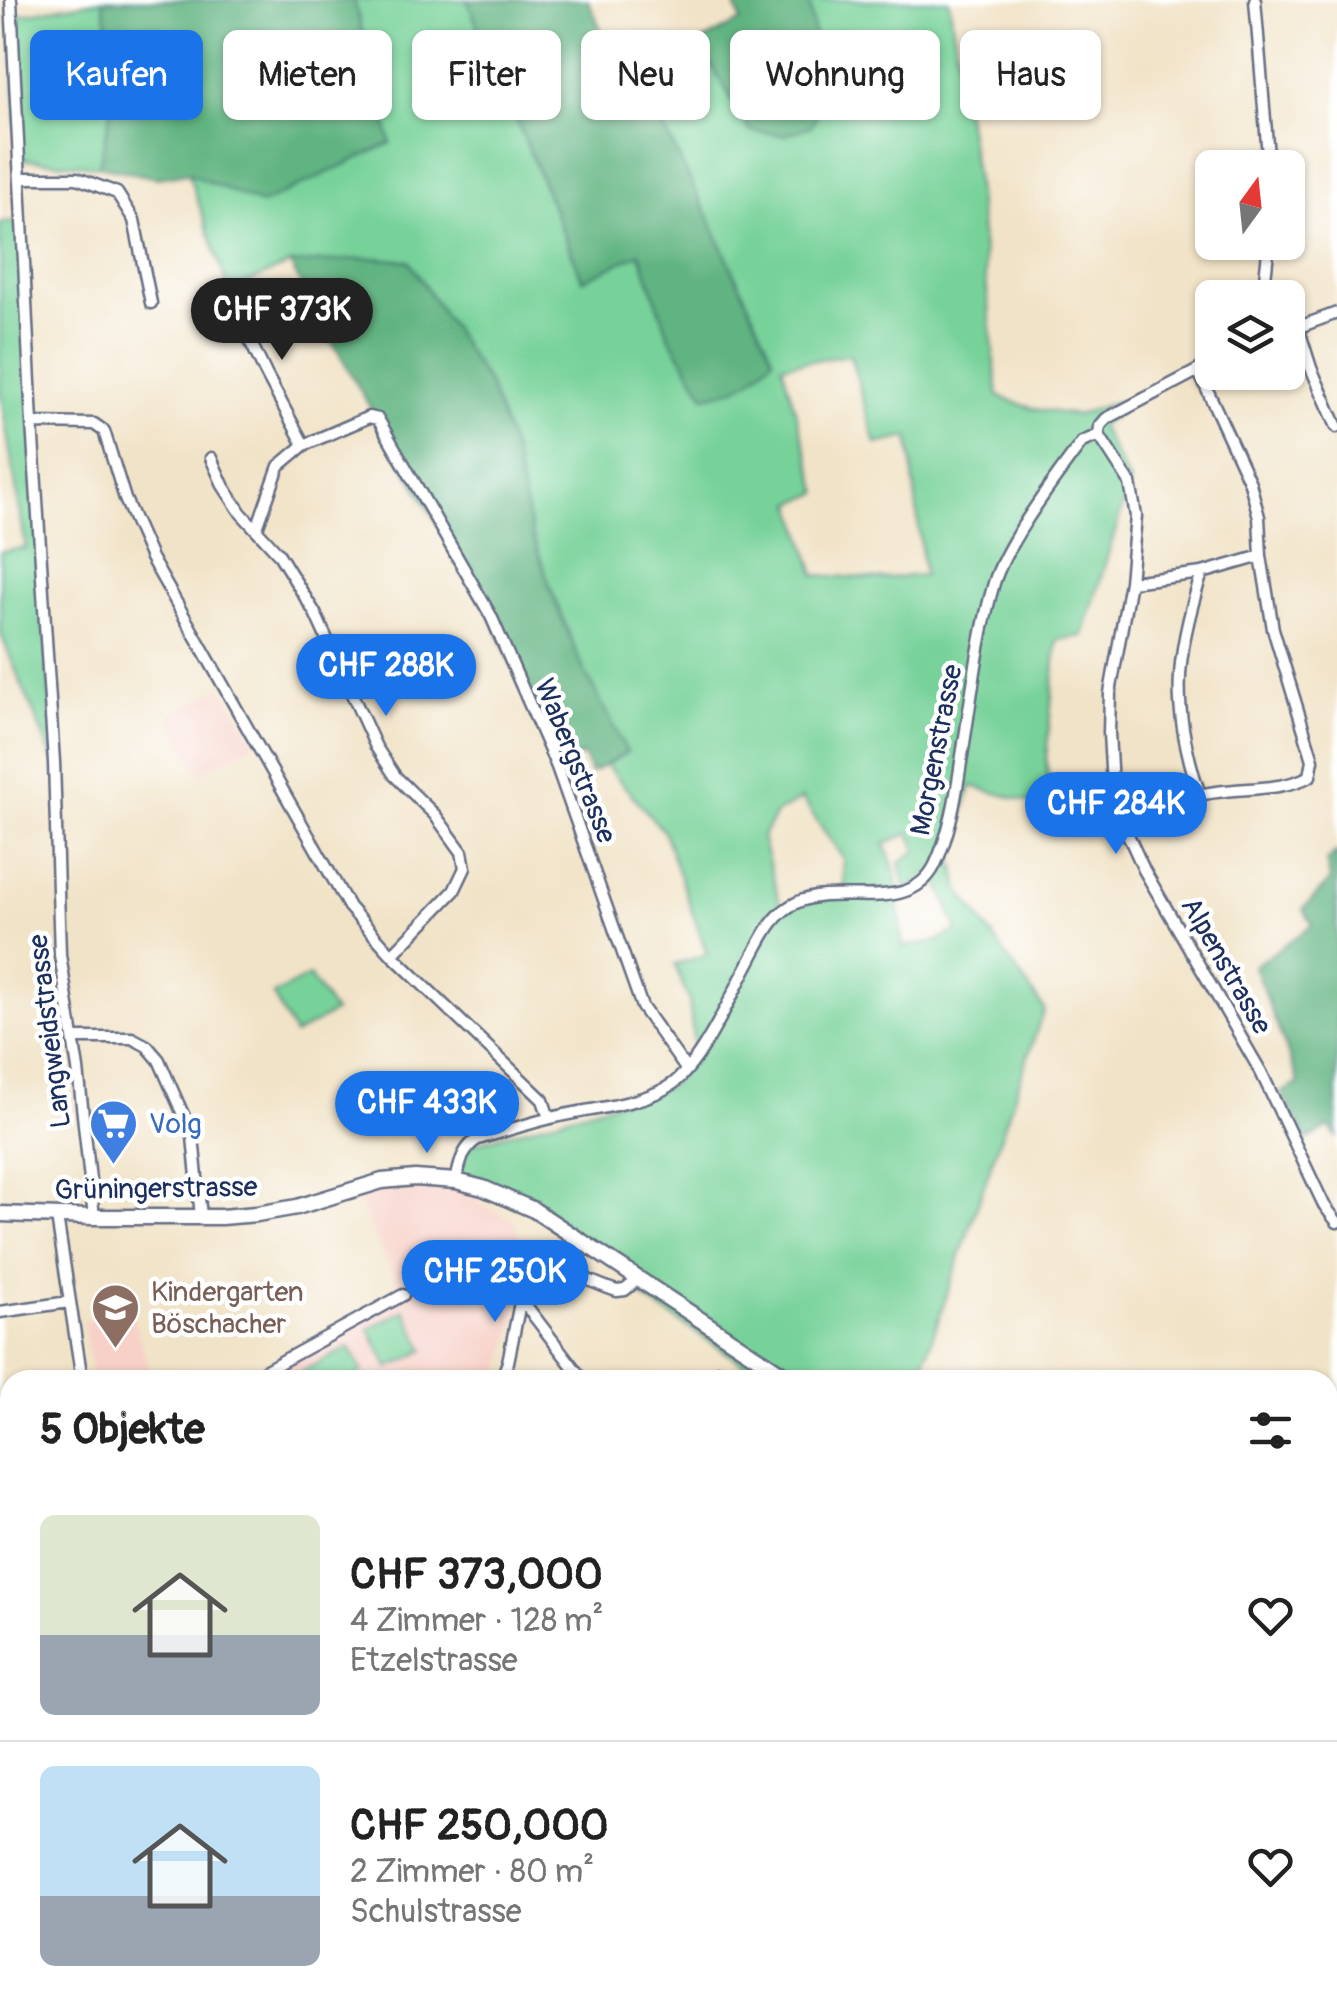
<!DOCTYPE html>
<html lang="de">
<meta charset="utf-8">
<style>
:root{--surface:#fff;--page:#f2f2f2;--text:#222;--muted:#767676;--line:#e0e0e0;--accent:#1a73e8}
body{margin:0;font-family:Pangolin,sans-serif;background:var(--page);color:var(--text);height:100vh;display:flex;flex-direction:column;font-size:38px;white-space:nowrap}
*{box-sizing:border-box;margin:0}
p{font-size:32px;color:var(--muted)}
.icon{flex:none;width:55px;height:55px;fill:none;stroke:currentColor;stroke-width:2;stroke-linecap:round;stroke-linejoin:round}
.map{position:relative;flex:1;overflow:hidden}
.side{position:absolute;left:0px;top:1370px;width:1338px;height:642px;display:flex;flex-direction:column;background:var(--surface);border-radius:30px 30px 0 0;box-shadow:0 2px 8px #0004}
.side>*{flex:none}
.banner{position:absolute;left:30px;top:30px;width:1278px;height:90px;display:flex;gap:20px}
.needle{width:65px;rotate:15deg}
.tools{position:absolute;left:1195px;top:150px;display:grid;gap:20px}
.tools a{display:grid;place-items:center;width:110px;height:110px;border-radius:15px;background:var(--surface);box-shadow:0 2px 8px #0004;font-size:50px}
.price{position:absolute;translate:-50% -85px;padding:0 22px;border-radius:35px;background:var(--accent);color:#fff;font-size:32px;line-height:65px;filter:drop-shadow(0 2px 5px #0008)}
.price::after{content:'';position:absolute;left:50%;top:60px;width:30px;height:22px;margin-left:-15px;background:inherit;clip-path:polygon(0 0,100% 0,50% 100%)}
.price.current{background:#222;color:#fff}
ul{padding:0;list-style:none}
li{display:flex;align-items:center;gap:30px;height:250px;padding:0 40px}
li+li{border-top:2px solid var(--line)}
li span{display:grid;place-items:center;flex:none;width:280px;height:200px;border-radius:15px;color:#555}
li>.icon{margin-inline-start:auto}
span .icon{width:120px;height:120px;fill:#fffc;stroke-width:1}
li b{font-size:42px}
h2{display:flex;justify-content:space-between;align-items:center;height:120px;padding:0 40px;font-size:42px}
.tag{padding:0 35px;border-radius:15px;background:var(--surface);box-shadow:0 2px 8px #0004;font-size:35px;line-height:90px}
.tag.current{background:var(--accent);color:#fff}
.map>svg:first-child{display:block}
</style>
<div class="map">
<svg width="1337" height="2012" viewBox="0 0 1337 2012">
<rect width="100%" height="100%" fill="#fff"/>
<filter id="ink" filterUnits="userSpaceOnUse"><feTurbulence type="fractalNoise" baseFrequency=".01" numOctaves="2"/><feDisplacementMap in="SourceGraphic" scale="20" xChannelSelector="R" yChannelSelector="G"/><feConvolveMatrix kernelMatrix="1 2 1 2 8 2 1 2 1" color-interpolation-filters="sRGB"/></filter>
<filter id="wash" filterUnits="userSpaceOnUse"><feTurbulence type="fractalNoise" baseFrequency=".0048" numOctaves="4" result="noise"/><feDisplacementMap in="SourceGraphic" scale="40" xChannelSelector="R" yChannelSelector="G"/><feGaussianBlur stdDeviation="2.25" result="paint"/><feColorMatrix in="noise" values="0 0 0 0 0 0 0 0 0 0 0 0 0 0 0 0 0 1.4 0 .05"/><feComposite in="paint" operator="in"/></filter>
<g filter="url(#wash)">
<rect width="100%" height="100%" fill="#f1e3c7"/>
<path fill="#f7d1c8" d="M222,687l34,56 -57,30 -30,-57z
M382,1181l101,7 -5,15 35,17 8,23 -5,38 5,18 -23,81h-250l155,-85 -51,-105z
M133,1317l20,63h-60l-10,-59z"/>
<path fill="#77d299" stroke="#49807c" stroke-width="2.5" fill-rule="evenodd" d="M102,0l17,75 -20,91 -81,-7 -6,-143z
M354,0h113l115,279 58,-26 29,83 104,21 -64,-139 -73,-145 47,-19 16,-11 51,87 74,-27 -15,-103h140l26,175 23,221 36,13 43,6 39,-13 2,11 -18,13 30,57 -47,153 -26,4 -11,120 7,49 -82,-23 -19,68 7,35 85,120 -126,371h-150l-139,-92 9,-9 -103,-69 -79,-29 12,-36 200,-58 27,-30 -6,-56 -14,-36 32,-11 -43,-122 -58,-67 20,-12 -44,-87 -27,-66 -22,-62 -43,-151 -81,-126 -36,-3 -83,6 -61,27 -41,-118 73,31 129,-61zM850,355l26,89 33,-7 15,138 -46,4 -63,-4 -22,-72 26,-10 -37,-128zM802,799l41,59 2,36 -48,8 -15,9 -20,-74 15,-24zM910,833l7,18 -17,11 6,30 27,-22 25,60 -21,11 -34,6 -7,-73 -11,-30z
M21,221l33,541 -54,-130v-80l26,-4 -26,-156v-169z
M309,976l25,36 -40,23 -21,-40z
M405,1310l20,40 -36,18 -20,-39z
M350,1347l13,25 -15,8h-44l-4,-8z
M1328,1528h9v128l-9,-10z
M1328,1770l9,11v152l-9,5z
M997,2003h245l-6,9h-238z"/>
<path fill="#61b481" stroke="#3e7270" stroke-width="2.5" d="M102,0h252l37,143 -130,61 -73,-31 -31,5 -58,-12 20,-91z
M467,0h121l27,61 21,12 73,145 64,140c-23,26 -35,32 -68,38l-36,-60 -29,-83 -57,27z
M733,0h76l15,103 -13,23 -26,9 -35,-4 -51,-88 42,-22z
M373,258l36,3 81,126 23,64 20,87 22,62 27,66 45,86 -36,21 -8,-18 -26,12 -66,-151 -161,-278 -40,-74z
M1337,852v285l-8,-10 -22,13 -26,-47 18,-10 -45,-117 59,-41 -10,-16 27,-28 -3,-20z"/>
</g>
<g filter="url(#ink)">
<g fill="none" stroke-linecap="round" stroke-linejoin="round">
<defs>
<path id="minor" d="M11,0l21,423 22,339 6,193 18,114 16,148
M1255,0l14,168
M20,178h57l40,15 17,27 17,83
M229,297l37,77 38,71
M1263,298l6,-56
M1298,327l13,41 26,59
M1288,331l49,-18
M1198,370l52,113 9,34 2,39 12,73 40,131 -3,16c-32,17 -73,10 -110,19 -29,-86 -26,-136 2,-222
M32,423l62,1 10,7 21,68 26,59 198,349 43,48 151,145 6,18
M1099,435l31,48 6,33 -6,66 -20,111 -1,40 3,52 13,43 19,42 117,202 63,133 13,17
M211,458l13,29 17,26 37,40 37,60 61,134 19,29 40,39 27,37 3,16 -11,23 -62,64
M257,528l22,-62 25,-21 65,-28 9,2 113,197 66,151 85,240 44,62
M1130,582l72,-9 59,-17
M74,1038h58l15,8 12,14 34,77 8,80
M456,1181c4,-17 6,-33 22,-42 24,-7 48,-15 73,-21 35,-9 94,-13 123,-35 30,-25 57,-87 76,-122 12,-22 22,-47 46,-58 44,-21 113,14 139,-38 15,-32 21,-68 26,-103 10,-59 16,-121 33,-179 13,-42 61,-104 88,-141l17,-7 1,-9 6,-7 106,-56
M57,1217l25,163
M521,1299l62,81
M0,1312l69,-10
M720,1371l9,9
M248,1380l155,-85
M501,1380l7,-18 16,-79c26,-28 63,-1 93,8l8,-1 13,-11
M0,1526l10,15
M0,1705l10,-21
M0,1796l10,8
M423,2002l4,10
M592,2002l5,10
M1163,2002l45,10"/>
<path id="tertiary" d="M1100,2012l2,-10"/>
<path id="secondary" d="M0,1214l94,3h127l36,-3 40,-7 85,-26 33,-3 41,3 27,7 51,22 258,170
M1328,1503l9,2"/>
</defs>
<use href="#minor" stroke="#666e83" stroke-width="15"/>
<use href="#tertiary" stroke="#666e83" stroke-width="18"/>
<use href="#secondary" stroke="#666e83" stroke-width="19"/>
<use href="#minor" stroke="#fff" stroke-width="10"/>
<use href="#tertiary" stroke="#fff" stroke-width="12"/>
<use href="#secondary" stroke="#fff" stroke-width="14"/>
</g>
</g>
<defs>
<symbol id="supermarket-pin" viewBox="-11 -11 22 30"><path d="M0 17L-7.5 6A9.5 9.5 0 1 1 7.5 6Z" fill="#3f7fe0" stroke="#fff"/><path d="M-6-5.5h2.5l.6 2H6L4.5 2H-2.5L-4.4-4H-6ZM-1.5 3.2a1.3 1.3 0 1 0 .1 0ZM3 3.2a1.3 1.3 0 1 0 .1 0Z" fill="#fff"/></symbol>
<symbol id="school-pin" viewBox="-11 -11 22 30"><path d="M0 17L-7.5 6A9.5 9.5 0 1 1 7.5 6Z" fill="#8d6e63" stroke="#fff"/><path d="M0-5L7-2L0 1L-7-2ZM-4 1L0 2.5L4 1V4Q0 6-4 4Z" fill="#fff"/></symbol>
</defs>
<g fill-rule="evenodd">
<use href="#supermarket-pin" x="86" y="1096" width="55" height="75"/>
<use href="#school-pin" x="88" y="1280" width="55" height="75"/>
</g>
<g text-anchor="middle" dominant-baseline="central" stroke-width="9" stroke-linejoin="round" paint-order="stroke">
<g font-size="28" fill="#1b2f5e" stroke="#fff">
<text transform="translate(937 750) rotate(-79)">Morgenstrasse</text>
<text transform="translate(575 761) rotate(68)">Wabergstrasse</text>
<text transform="translate(1226 966) rotate(60)">Alpenstrasse</text>
<text transform="translate(50 1031) rotate(-97)">Langweidstrasse</text>
<text transform="translate(156 1189) rotate(-1)">Grüningerstrasse</text>
</g>
<g font-size="28" fill="#366cbe" stroke="#fff" text-anchor="start">
<text x="149" y="1124">Volg</text>
</g>
<g font-size="28" fill="#785e54" stroke="#fff" text-anchor="start">
<text x="151" y="1292">Kindergarten<tspan x="151" dy="32">Böschacher</tspan></text>
</g>
</g>
</svg>
<div class="tools">
<a><svg class="needle" viewBox="-14 -14 28 28"><path d="M0-13l5 13h-10z" fill="#e53935"/><path d="M0 13l5-13h-10z" fill="#767676"/></svg></a>
<a><svg class="icon" aria-label="layers" viewBox="0 0 24 24"><path d="M12 4l9 5-9 5-9-5zM3 14l9 5 9-5"/></svg></a>
</div>
<b class="price current" style="left:282px;top:363px">CHF 373K</b>
<b class="price" style="left:386px;top:719px">CHF 288K</b>
<b class="price" style="left:1116px;top:857px">CHF 284K</b>
<b class="price" style="left:427px;top:1156px">CHF 433K</b>
<b class="price" style="left:495px;top:1325px">CHF 250K</b>
<div class="banner">
<a class="tag current">Kaufen</a>
<a class="tag">Mieten</a>
<a class="tag">Filter</a>
<a class="tag">Neu</a>
<a class="tag">Wohnung</a>
<a class="tag">Haus</a>
</div>
<section class="side">
<h2>5 Objekte<svg class="icon" aria-label="filters" viewBox="0 0 24 24"><path d="M4 7h16M4 17h16"/><circle cx="9" cy="7" r="2"/><circle cx="15" cy="17" r="2"/></svg></h2>
<ul>
<li><span style="background:linear-gradient(#dfe7d0 60%,#9aa5b1 0)"><svg class="icon" aria-label="home" viewBox="0 0 24 24"><path d="M3 11l9-7 9 7M6 9v11h12V9"/></svg></span><div><b>CHF 373,000</b><p>4 Zimmer · 128 m²</p><p>Etzelstrasse</p></div><svg class="icon" aria-label="heart" viewBox="0 0 24 24"><path d="M12 20l-8-8c-3-5 5-10 8-4 3-6 11-1 8 4z"/></svg></li>
<li><span style="background:linear-gradient(#bfe0f5 65%,#9aa5b1 0)"><svg class="icon" aria-label="home" viewBox="0 0 24 24"><path d="M3 11l9-7 9 7M6 9v11h12V9"/></svg></span><div><b>CHF 250,000</b><p>2 Zimmer · 80 m²</p><p>Schulstrasse</p></div><svg class="icon" aria-label="heart" viewBox="0 0 24 24"><path d="M12 20l-8-8c-3-5 5-10 8-4 3-6 11-1 8 4z"/></svg></li>
</ul>
</section>
</div>
